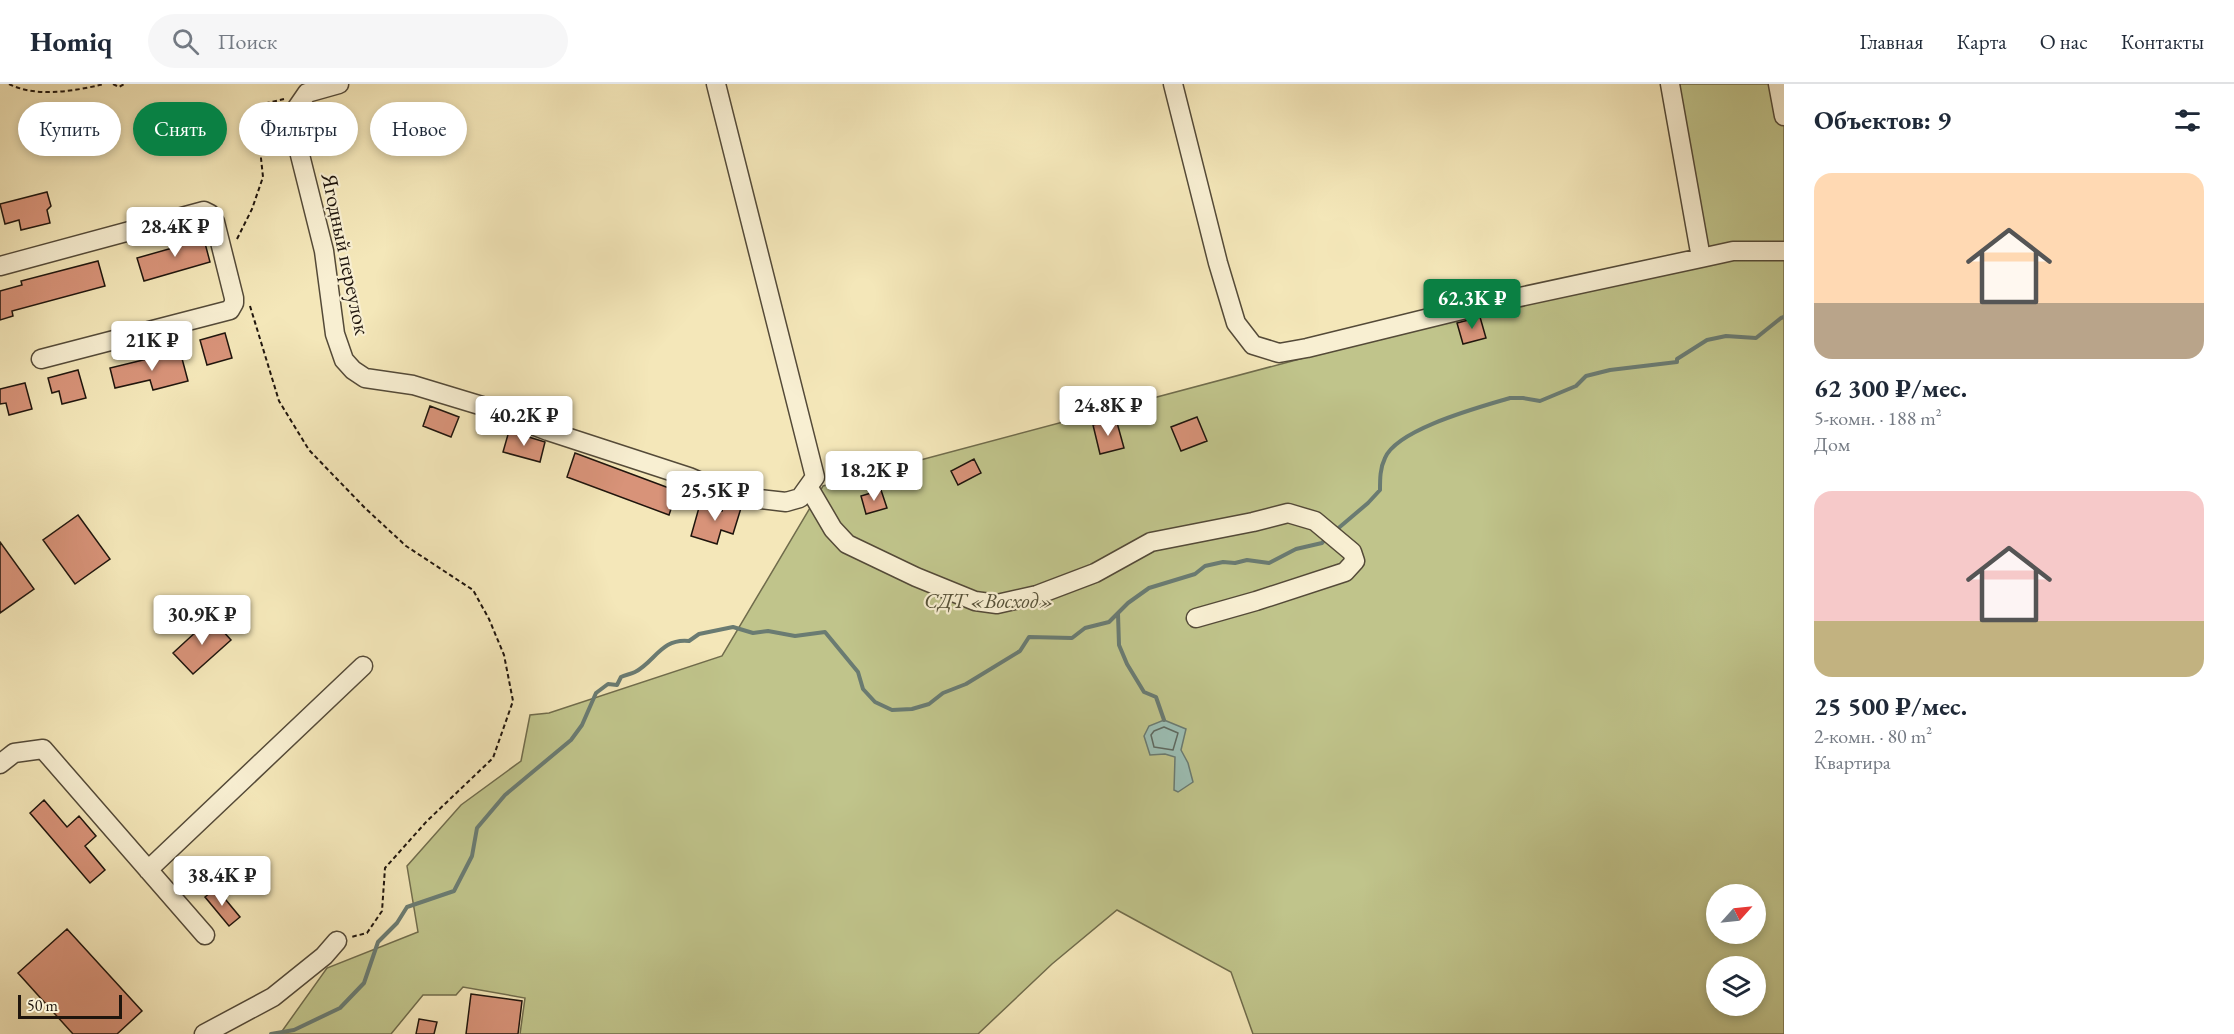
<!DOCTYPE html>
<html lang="ru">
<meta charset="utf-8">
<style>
:root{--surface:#fff;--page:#f6f6f7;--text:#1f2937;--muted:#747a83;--line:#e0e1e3;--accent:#0b8043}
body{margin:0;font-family:"EB Garamond",serif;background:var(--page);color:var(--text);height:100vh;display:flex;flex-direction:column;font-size:22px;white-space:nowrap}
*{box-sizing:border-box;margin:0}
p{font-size:20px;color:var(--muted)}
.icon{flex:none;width:33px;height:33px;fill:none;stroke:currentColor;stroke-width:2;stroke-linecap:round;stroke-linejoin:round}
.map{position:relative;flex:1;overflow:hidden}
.sheet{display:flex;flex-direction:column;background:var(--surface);width:450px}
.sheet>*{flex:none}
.banner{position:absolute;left:18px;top:18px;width:570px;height:54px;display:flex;gap:12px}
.needle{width:39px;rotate:63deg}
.controls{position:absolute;left:1706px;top:800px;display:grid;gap:12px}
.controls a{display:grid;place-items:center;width:60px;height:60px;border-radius:50%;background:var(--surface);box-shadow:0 3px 9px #0003;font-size:30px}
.scale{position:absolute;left:18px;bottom:15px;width:104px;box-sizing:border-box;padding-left:6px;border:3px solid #1f150d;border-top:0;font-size:16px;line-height:21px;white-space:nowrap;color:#1f150d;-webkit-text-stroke:4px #f8efd2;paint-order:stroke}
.price{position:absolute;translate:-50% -51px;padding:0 14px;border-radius:6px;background:#fff;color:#222;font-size:20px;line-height:39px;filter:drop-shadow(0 2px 3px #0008)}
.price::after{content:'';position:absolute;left:50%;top:36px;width:18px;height:14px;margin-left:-9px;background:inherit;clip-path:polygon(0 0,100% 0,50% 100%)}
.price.selected{background:var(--accent);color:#fff}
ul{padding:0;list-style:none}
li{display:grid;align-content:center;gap:12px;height:318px;padding:0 30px}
li span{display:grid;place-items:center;height:186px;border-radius:18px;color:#555}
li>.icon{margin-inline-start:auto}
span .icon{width:108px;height:108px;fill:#fffc;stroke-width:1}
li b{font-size:26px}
h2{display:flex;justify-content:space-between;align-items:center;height:72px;padding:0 30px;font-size:26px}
.chip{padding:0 21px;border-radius:27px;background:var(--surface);box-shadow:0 3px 9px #0003;font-size:21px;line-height:54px}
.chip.selected{background:var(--accent);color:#fff}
header{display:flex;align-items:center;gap:36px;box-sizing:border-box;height:84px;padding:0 30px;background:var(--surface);border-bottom:2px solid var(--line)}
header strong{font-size:28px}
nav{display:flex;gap:33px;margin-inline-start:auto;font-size:21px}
.search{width:420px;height:54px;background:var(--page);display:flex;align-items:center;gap:15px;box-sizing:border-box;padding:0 21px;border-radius:33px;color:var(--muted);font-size:22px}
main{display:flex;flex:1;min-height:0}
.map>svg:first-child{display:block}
</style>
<header>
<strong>Homiq</strong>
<div class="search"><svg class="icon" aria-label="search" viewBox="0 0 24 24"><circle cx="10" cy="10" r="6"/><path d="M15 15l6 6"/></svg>Поиск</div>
<nav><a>Главная</a><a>Карта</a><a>О нас</a><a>Контакты</a></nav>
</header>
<main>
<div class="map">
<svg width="1784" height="950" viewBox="0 0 1784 950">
<rect width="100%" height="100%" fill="#f4e7b9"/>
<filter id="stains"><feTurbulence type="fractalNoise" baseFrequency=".00333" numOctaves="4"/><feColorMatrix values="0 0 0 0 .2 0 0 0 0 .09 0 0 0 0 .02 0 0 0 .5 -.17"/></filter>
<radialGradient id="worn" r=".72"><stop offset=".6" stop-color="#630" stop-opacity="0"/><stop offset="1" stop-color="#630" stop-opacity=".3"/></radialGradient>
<path fill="#c0c48b" stroke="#706c4c" stroke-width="1.5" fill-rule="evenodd" d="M1670,0h114v950h-531l-22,-62 -114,-62 -65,54 -74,70h-458l5,-36 -62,-11 -7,8h-33l-32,39h-111l47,-66 91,-36 -11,-66 54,-61 60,-44 9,-46 19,-2 173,-57 101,-170 882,-235zM1716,810h39v39h-39zM1716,882h39v39h-39z"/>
<path fill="#9cbfb5" stroke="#6a7b72" stroke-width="1.5" d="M1164,636l22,9 -5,21 7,13 5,19 -15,10 -4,-2 1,-33 -10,-3 -15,1 -6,-19 5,-10z"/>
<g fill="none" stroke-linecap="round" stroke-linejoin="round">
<path stroke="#5e6a61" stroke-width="1.5" d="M1164,643l14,6 -5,17 -19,-3 -3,-12 3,-4z"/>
<path stroke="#6a7b72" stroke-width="4" d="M1335,447l33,-28 12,-13c0,-11 0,-22 5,-32 12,-29 95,-51 125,-60h13l17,3 36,-15 10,-10 24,-6 67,-8v-3l30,-19 19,-4 30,2 25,-20 3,-1
M1118,530l1,31 8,19 17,28 12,5 8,23
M271,950l23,-4 46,-22 24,-25 14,-41 19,-19 10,-16 47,-16 18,-35 5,-28 28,-33 66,-55 11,-15 14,-32 12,-9 9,1 4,-8c4,-2 10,-3 14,-5 20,-10 26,-34 54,-31l10,-7 34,-7 20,6 15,-2 27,5 30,-4 33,40 5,17 12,13 17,8 20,-1 17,-5 14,-11 23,-9 54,-33 9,-14 43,1 13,-10 24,-6 19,-19 21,-15 46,-14 10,-8 18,-4 12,1 12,-3 22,3 27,-14 26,-6 5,-6"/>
</g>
<path fill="#d89379" stroke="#1f150d" stroke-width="1.5" d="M47,108l4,14 -4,4 3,13 -29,7 -2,-10 -14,4 -5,-20z
M202,148l8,30 -66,19 -7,-23 39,-11 -2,-8z
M98,177l7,25 -93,25 1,5 -13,4v-29l22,-6 -1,-4z
M1480,233l6,21 -23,6 -6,-21z
M225,249l7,25 -25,7 -7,-25z
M180,267l8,30 -35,9 -3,-10 -35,8 -5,-20z
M78,286l8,28 -24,6 -3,-13 -7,2 -4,-15z
M25,299l7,26 -23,6 -3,-12 -6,1v-15z
M430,322l29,11 -8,20 -28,-11z
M1197,333l10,24 -26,10 -10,-24z
M1116,335l8,29 -24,6 -7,-29z
M509,347l36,11 -5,20 -37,-10z
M575,369l102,38 -8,24 -102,-38z
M974,375l7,14 -23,12 -7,-14z
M881,406l6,18 -21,6 -5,-18z
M700,420l22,7 2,-7 17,4 -8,26 -12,-4 -4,14 -26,-8z
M78,431l32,44 -35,25 -32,-44z
M0,458l34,47 -34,24z
M211,534l20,22 -38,34 -20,-21z
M44,716l23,27 12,-11 17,20 -11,10 20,24 -15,13 -60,-70z
M216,804l24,29 -11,9 -24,-29z
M67,845l75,82 -25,23h-44l-55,-61z
M471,910l51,7 -4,33h-52z
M419,935l18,3 -3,12h-18z"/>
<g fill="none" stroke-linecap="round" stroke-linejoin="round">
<defs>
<path id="minor" d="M339,0l-32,9 -11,16 -2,22 30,120 11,83 9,26 9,10 12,8 48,7 76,23 59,23 141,46 44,19 53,6 14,-4 15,-21 -99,-393
M1173,0l45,179 18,60 17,22 26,8 28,-5 171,-42 223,-48
M1670,0l31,174 32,-7h51
M1778,0l6,32
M0,182l204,-55 6,3 5,8 19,76v5l-4,7 -189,49
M809,404l24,41 14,15 69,33 59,24 22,3 40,-9 58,-22 56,-31 102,-20 35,-9 27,8 37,31 3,9 -10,11 -89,29 -60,17
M0,680l14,-11 29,-4 162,186
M148,786l215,-204
M204,950l69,-37 51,-41 13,-15"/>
</defs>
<use href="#minor" stroke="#544a38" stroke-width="21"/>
<path stroke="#1f150d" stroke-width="2" stroke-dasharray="4.5 3" stroke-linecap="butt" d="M9,0c28,14 66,7 95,0
M113,0l6,3 5,-3
M237,155l15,-30 11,-32 -6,-56 10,-18 17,-4
M250,222l29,95 30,49 56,58 41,38 67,44 16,29 15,36 9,46 -20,57 -66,63 -42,47 -3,43 -15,22 -16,4"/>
<use href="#minor" stroke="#f8efd2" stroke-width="18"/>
</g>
<g text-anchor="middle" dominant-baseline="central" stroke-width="4.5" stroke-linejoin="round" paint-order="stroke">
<g font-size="22" fill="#1f150d" stroke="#f8efd2">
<text transform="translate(346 170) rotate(78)">Ягодный переулок</text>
</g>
<g font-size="22" font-style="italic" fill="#575239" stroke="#f8efd2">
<text x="989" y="516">СДТ «Восход»</text>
</g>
</g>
<rect width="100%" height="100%" filter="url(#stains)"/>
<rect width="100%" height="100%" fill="url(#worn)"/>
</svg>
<div class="controls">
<a><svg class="needle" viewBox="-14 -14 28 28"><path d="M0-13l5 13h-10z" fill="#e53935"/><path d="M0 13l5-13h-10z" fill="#747a83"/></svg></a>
<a><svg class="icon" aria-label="layers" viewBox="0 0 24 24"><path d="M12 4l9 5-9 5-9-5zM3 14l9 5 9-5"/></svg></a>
</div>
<div class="scale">50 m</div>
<b class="price" style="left:175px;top:174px">28.4K ₽</b>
<b class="price selected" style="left:1472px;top:246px">62.3K ₽</b>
<b class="price" style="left:152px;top:288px">21K ₽</b>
<b class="price" style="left:1108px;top:353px">24.8K ₽</b>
<b class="price" style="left:524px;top:363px">40.2K ₽</b>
<b class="price" style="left:874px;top:418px">18.2K ₽</b>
<b class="price" style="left:715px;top:438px">25.5K ₽</b>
<b class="price" style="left:202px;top:562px">30.9K ₽</b>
<b class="price" style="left:222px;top:823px">38.4K ₽</b>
<div class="banner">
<a class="chip">Купить</a>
<a class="chip selected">Снять</a>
<a class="chip">Фильтры</a>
<a class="chip">Новое</a>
</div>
</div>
<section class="sheet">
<h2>Объектов: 9<svg class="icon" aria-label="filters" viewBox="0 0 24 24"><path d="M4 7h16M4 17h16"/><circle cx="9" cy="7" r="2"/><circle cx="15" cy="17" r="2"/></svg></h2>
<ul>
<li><span style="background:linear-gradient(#ffd9b3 70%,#b9a48a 0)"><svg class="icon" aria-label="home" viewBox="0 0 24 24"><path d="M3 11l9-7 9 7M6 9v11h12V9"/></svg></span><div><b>62 300 ₽/мес.</b><p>5-комн. · 188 m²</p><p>Дом</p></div></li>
<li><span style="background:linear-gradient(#f6c9c9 70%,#c2b280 0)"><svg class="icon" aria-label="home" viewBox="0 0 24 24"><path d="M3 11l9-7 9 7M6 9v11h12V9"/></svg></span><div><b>25 500 ₽/мес.</b><p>2-комн. · 80 m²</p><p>Квартира</p></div></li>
</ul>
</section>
</main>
